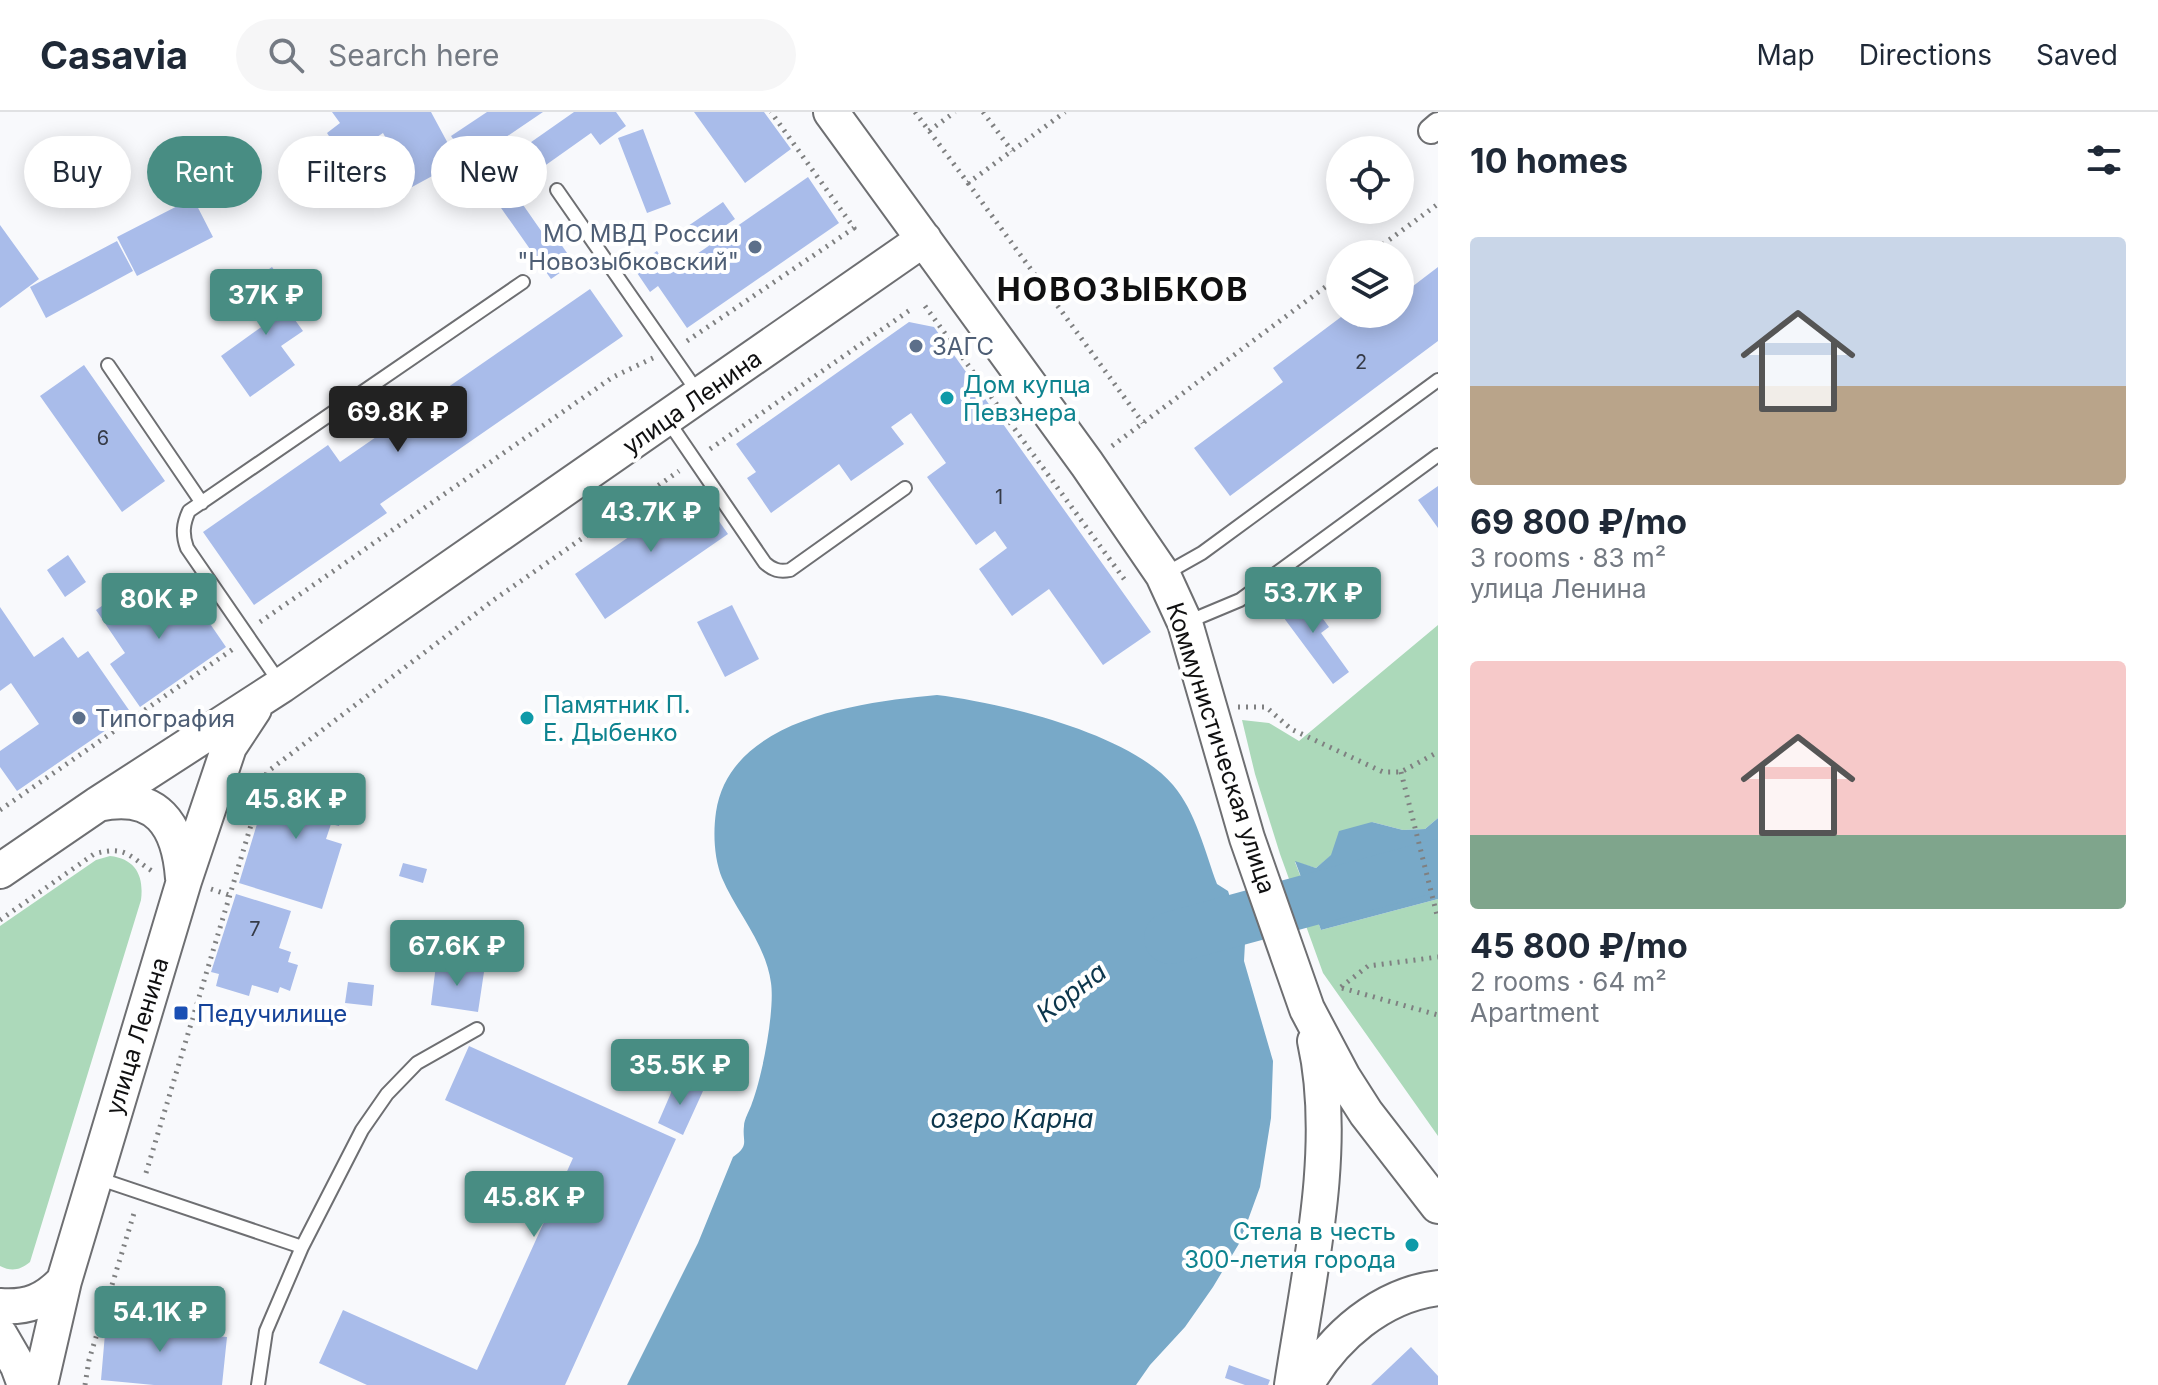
<!DOCTYPE html>
<meta charset="utf-8">
<style>
:root{--surface:#fff;--page:#f6f6f7;--text:#1f2937;--muted:#747a83;--line:#e0e1e3;--accent:#488d83}
body{margin:0;font-family:Inter,sans-serif;background:var(--page);color:var(--text);height:100vh;display:flex;flex-direction:column;font-size:30px;white-space:nowrap}
*{box-sizing:border-box;margin:0}
p{font-size:26px;color:var(--muted)}
.icon{flex:none;width:44px;height:44px;fill:none;stroke:currentColor;stroke-width:2;stroke-linecap:round;stroke-linejoin:round}
.map{position:relative;flex:1;overflow:hidden}
.panel{display:flex;flex-direction:column;background:var(--surface);width:720px}
.panel>*{flex:none}
.hud{position:absolute;left:24px;top:24px;width:760px;height:72px;display:flex;gap:16px}
.tools{position:absolute;left:1326px;top:24px;display:grid;gap:16px}
.tools a{display:grid;place-items:center;width:88px;height:88px;border-radius:50%;background:var(--surface);box-shadow:0 4px 20px #0003;font-size:40px}
.price{position:absolute;translate:-50% -68px;padding:0 18px;border-radius:8px;background:var(--accent);color:#fff;font-size:26px;line-height:52px;filter:drop-shadow(0 2px 4px #0008)}
.price::after{content:'';position:absolute;left:50%;top:48px;width:24px;height:18px;margin-left:-12px;background:inherit;clip-path:polygon(0 0,100% 0,50% 100%)}
.price.selected{background:#222;color:#fff}
ul{padding:0;list-style:none}
li{display:grid;align-content:center;gap:16px;height:424px;padding:0 32px}
li span{display:grid;place-items:center;height:248px;border-radius:8px;color:#555}
li>.icon{margin-inline-start:auto}
span .icon{width:144px;height:144px;fill:#fffc;stroke-width:1}
li b{font-size:34px}
h2{display:flex;justify-content:space-between;align-items:center;height:96px;padding:0 32px;font-size:34px}
.chip{padding:0 28px;border-radius:36px;background:var(--surface);box-shadow:0 4px 20px #0003;font-size:28px;line-height:72px}
.chip.selected{background:var(--accent);color:#fff}
header{display:flex;align-items:center;gap:48px;box-sizing:border-box;height:112px;padding:0 40px;background:var(--surface);border-bottom:2px solid var(--line)}
header strong{font-size:38px}
nav{display:flex;gap:44px;margin-inline-start:auto;font-size:28px}
.search{width:560px;height:72px;background:var(--page);display:flex;align-items:center;gap:20px;box-sizing:border-box;padding:0 28px;border-radius:44px;color:var(--muted);font-size:30px}
main{display:flex;flex:1;min-height:0}
.map>svg:first-child{display:block}
</style>
<header>
<strong>Casavia</strong>
<div class="search"><svg class="icon" aria-label="search" viewBox="0 0 24 24"><circle cx="10" cy="10" r="6"/><path d="M15 15l6 6"/></svg>Search here</div>
<nav><a>Map</a><a>Directions</a><a>Saved</a></nav>
</header>
<main>
<div class="map">
<svg width="1438" height="1273" viewBox="0 0 1438 1273">
<rect width="100%" height="100%" fill="#f8f9fc"/>
<path fill="#acd9ba" d="M1438,513v193l-13,11 -22,1 -31,-8 -56,46 -21,-6 26,68 117,-31v237l-115,-163 -43,-119 -25,-80 -13,-54 27,3 30,18z
M110,744c26,3 34,20 31,44l-111,362c-10,8 -18,10 -30,4v-340l96,-66z"/>
<path fill="#78a9c8" d="M937,583c65,8 192,38 236,90 23,27 32,67 44,99l11,7 17,52 -1,18 29,100 -2,57 -11,69 -20,55 -27,45 -28,40 -35,38 -14,20h-509l71,-142 35,-86c17,-12 9,-15 11,-31 0,-7 6,-16 8,-23 10,-26 23,-92 19,-120 -5,-39 -34,-70 -49,-105 -8,-20 -9,-45 -6,-66 14,-94 146,-110 221,-117z
M1438,706v81l-117,31 -26,-69 21,7 15,-13 8,-24 33,-9 31,8 22,-1z"/>
<g fill="none" stroke-linecap="round" stroke-linejoin="round">
<path stroke="#78a9c8" stroke-width="52" d="M1170,826l268,-73"/>
</g>
<path fill="#a9bcea" d="M332,0h99l27,50 -46,25 -29,-54 -39,26 -17,-26 13,-10z
M487,0h56l-74,50 -18,-26z
M574,0h42l10,14 -26,19 -9,-12 -79,56 39,56 7,-5 16,23 -23,16 -71,-101z
M694,0h70l27,37 -46,34z
M643,17l28,75 -24,9 -29,-75z
M808,65l31,46 -152,105 -29,-42 -8,6 -17,-25 24,-16 14,21z
M193,86l20,39 -76,39 -20,-39z
M723,90l12,17 -35,24 -12,-17z
M0,113l39,54 -39,29z
M117,129l16,30 -87,47 -16,-31z
M272,155l25,35 -10,7 16,22 -22,15 14,19 -45,32 -29,-41 50,-36 -25,-35z
M1438,155v74l-208,155 -36,-48 89,-66 -10,-14 72,-54 13,13 17,-13h25v-18z
M590,177l33,47 -243,168 7,9 -133,92 -51,-73 125,-87 12,17z
M909,210l25,5 217,305 -48,33 -54,-76 -37,27 -33,-47 28,-21 -12,-17 -19,14 -49,-68 19,-14 -35,-50 -20,14 13,17 -53,37 -12,-17 -68,49 -24,-35 9,-6 -20,-28z
M84,253l81,116 -43,31 -82,-116z
M1438,374v42l-20,-28z
M697,378l31,44 -123,85 -30,-45z
M68,443l18,27 -21,15 -18,-27z
M182,471l44,64 -86,60 -30,-43 15,-11 -29,-43 29,-20 15,22z
M1303,480l26,35 -8,6 28,39 -16,12 -55,-74z
M732,493l27,54 -34,18 -28,-55z
M0,495l34,50 29,-20 15,21 10,-7 43,62 -114,78 -17,-24v-16l39,-27 -28,-41 -11,8z
M295,662l54,16 -10,36 -8,-2 -5,15 16,5 -20,65 -83,-26 32,-105 21,6z
M403,751l24,6 -4,14 -24,-7z
M236,782l55,17 -12,37 12,4 -3,10 10,3 -8,26 -10,-4 -2,6 -26,-8 -3,11 -33,-10 3,-12 -8,-2z
M399,811l9,2 -3,14 28,6 -2,9 -34,-7z
M464,823l14,3 -5,22 -14,-3z
M439,824l16,3 -3,22 -17,-3z
M436,853l48,7 -6,40 -47,-7z
M348,870l26,3 -2,21 -27,-3z
M469,934l207,93 -111,246h-198l-48,-22 24,-53 134,60 96,-212 -128,-58z
M677,967l26,12 -20,44 -25,-12z
M117,1200l38,4 -1,14 73,7 -5,48h-68l-53,-5 5,-58z
M1411,1235l27,29v9h-67z
M1229,1253l41,15 -2,5h-23l-20,-7z"/>
<g fill="none" stroke-linecap="round" stroke-linejoin="round">
<defs>
<path id="lane" d="M557,78l142,204
M108,253l94,138
M668,309l97,142c8,7 14,9 25,7l115,-82
M1163,463l39,-22 236,-173
M1185,511l55,-23 198,-145
M280,571l-93,-135c-5,-14 -4,-24 2,-37l334,-229
M97,1066l205,69
M258,1273l8,-54 36,-84 60,-117 25,-36 30,-31 60,-34"/>
<path id="street" d="M1431,19l7,-6"/>
<path id="secondary" d="M831,0l256,352 76,111 22,48 62,215 60,171 36,68 23,36 72,93
M98,692c59,-13 81,21 85,74
M0,759l98,-67 184,-119 642,-446
M0,1194c28,2 45,-5 64,-25
M0,1223l18,31 7,19
M40,1273l24,-104 120,-400 45,-134 25,-38
M1292,1273c16,-107 47,-238 23,-344
M1306,1273c27,-48 75,-90 132,-97"/>
</defs>
<use href="#lane" stroke="#6e6f72" stroke-width="16"/>
<use href="#street" stroke="#6e6f72" stroke-width="28"/>
<use href="#secondary" stroke="#6e6f72" stroke-width="38"/>
<path stroke="#7f8081" stroke-width="5" stroke-dasharray="2 6" stroke-linecap="butt" d="M915,0l53,71 97,-71
M983,0l29,39
M929,19l26,-19
M968,71l175,240
M1370,142l68,-50
M925,194l202,277
M687,229l167,-113 -83,-116
M1112,334l228,-170
M710,337l200,-139
M260,510l353,-245 40,-19
M1238,595h28l25,22 92,43h18l37,-20
M1401,660l37,147
M0,698l233,-161
M211,777l18,6
M0,808l94,-66c31,-9 35,2 58,17
M1341,875l27,-21 70,-9
M1342,876l96,27
M146,1061l121,-401 228,-173 184,-128
M85,1273l4,-25 46,-150"/>
<use href="#lane" stroke="#fff" stroke-width="12"/>
<use href="#street" stroke="#fff" stroke-width="24"/>
<use href="#secondary" stroke="#fff" stroke-width="34"/>
</g>
<g fill="#5c6f8a" stroke="#fff" stroke-width="3">
<circle cx="755" cy="135" r="8"/>
<circle cx="916" cy="234" r="8"/>
<circle cx="79" cy="606" r="8"/>
</g>
<g fill="#0f9aa8" stroke="#fff" stroke-width="3">
<circle cx="947" cy="286" r="8"/>
<circle cx="527" cy="606" r="8"/>
<circle cx="1412" cy="1133" r="8"/>
</g>
<rect fill="#1a4fb4" stroke="#fff" stroke-width="3" x="173" y="893" width="16" height="16" rx="4"/>
<g text-anchor="middle" dominant-baseline="central" stroke-width="8" stroke-linejoin="round" paint-order="stroke">
<g font-size="20" fill="#363b47">
<text x="1361" y="250">2</text>
<text x="103" y="326">6</text>
<text x="999" y="385">1</text>
<text x="255" y="817">7</text>
</g>
<g font-size="24" fill="#4e5e75" stroke="#fff" text-anchor="start">
<text x="739" y="121" text-anchor="end">МО МВД России<tspan x="739" dy="28">"Новозыбковский"</tspan></text>
<text x="932" y="234">ЗАГС</text>
<text x="95" y="606">Типография</text>
</g>
<g font-size="24" fill="#0d838f" stroke="#fff" text-anchor="start">
<text x="963" y="272">Дом купца<tspan x="963" dy="28">Певзнера</tspan></text>
<text x="543" y="592">Памятник П.<tspan x="543" dy="28">Е. Дыбенко</tspan></text>
<text x="1396" y="1119" text-anchor="end">Стела в честь<tspan x="1396" dy="28">300-летия города</tspan></text>
</g>
<g font-size="24" fill="#101011" stroke="#fff">
<text transform="translate(692 290) rotate(-35)">улица Ленина</text>
<text transform="translate(1221 636) rotate(72)">Коммунистическая улица</text>
<text transform="translate(137 924) rotate(-73)">улица Ленина</text>
</g>
<g font-size="24" fill="#164399" stroke="#fff" text-anchor="start">
<text x="197" y="901">Педучилище</text>
</g>
<g font-size="26" font-style="italic" fill="#0c364c" stroke="#fff">
<text transform="translate(1071 880) rotate(-37)">Корна</text>
<text x="1012" y="1006">озеро Карна</text>
</g>
<g font-size="32" font-weight="bold" letter-spacing="2" fill="#101011" stroke="#fff">
<text x="1123" y="177">НОВОЗЫБКОВ</text>
</g>
</g>
</svg>
<div class="tools">
<a><svg class="icon" aria-label="locate" viewBox="0 0 24 24"><circle cx="12" cy="12" r="6"/><path d="M12 2v4M12 18v4M2 12h4M18 12h4"/></svg></a>
<a><svg class="icon" aria-label="layers" viewBox="0 0 24 24"><path d="M12 4l9 5-9 5-9-5zM3 14l9 5 9-5"/></svg></a>
</div>
<b class="price" style="left:266px;top:225px">37K ₽</b>
<b class="price selected" style="left:398px;top:342px">69.8K ₽</b>
<b class="price" style="left:651px;top:442px">43.7K ₽</b>
<b class="price" style="left:1313px;top:523px">53.7K ₽</b>
<b class="price" style="left:159px;top:529px">80K ₽</b>
<b class="price" style="left:296px;top:729px">45.8K ₽</b>
<b class="price" style="left:457px;top:876px">67.6K ₽</b>
<b class="price" style="left:680px;top:995px">35.5K ₽</b>
<b class="price" style="left:534px;top:1127px">45.8K ₽</b>
<b class="price" style="left:160px;top:1242px">54.1K ₽</b>
<div class="hud">
<a class="chip">Buy</a>
<a class="chip selected">Rent</a>
<a class="chip">Filters</a>
<a class="chip">New</a>
</div>
</div>
<section class="panel">
<h2>10 homes<svg class="icon" aria-label="filters" viewBox="0 0 24 24"><path d="M4 7h16M4 17h16"/><circle cx="9" cy="7" r="2"/><circle cx="15" cy="17" r="2"/></svg></h2>
<ul>
<li><span style="background:linear-gradient(#c9d6e8 60%,#b9a48a 0)"><svg class="icon" aria-label="home" viewBox="0 0 24 24"><path d="M3 11l9-7 9 7M6 9v11h12V9"/></svg></span><div><b>69 800 ₽/mo</b><p>3 rooms · 83 m²</p><p>улица Ленина</p></div></li>
<li><span style="background:linear-gradient(#f6c9c9 70%,#7fa58c 0)"><svg class="icon" aria-label="home" viewBox="0 0 24 24"><path d="M3 11l9-7 9 7M6 9v11h12V9"/></svg></span><div><b>45 800 ₽/mo</b><p>2 rooms · 64 m²</p><p>Apartment</p></div></li>
</ul>
</section>
</main>
